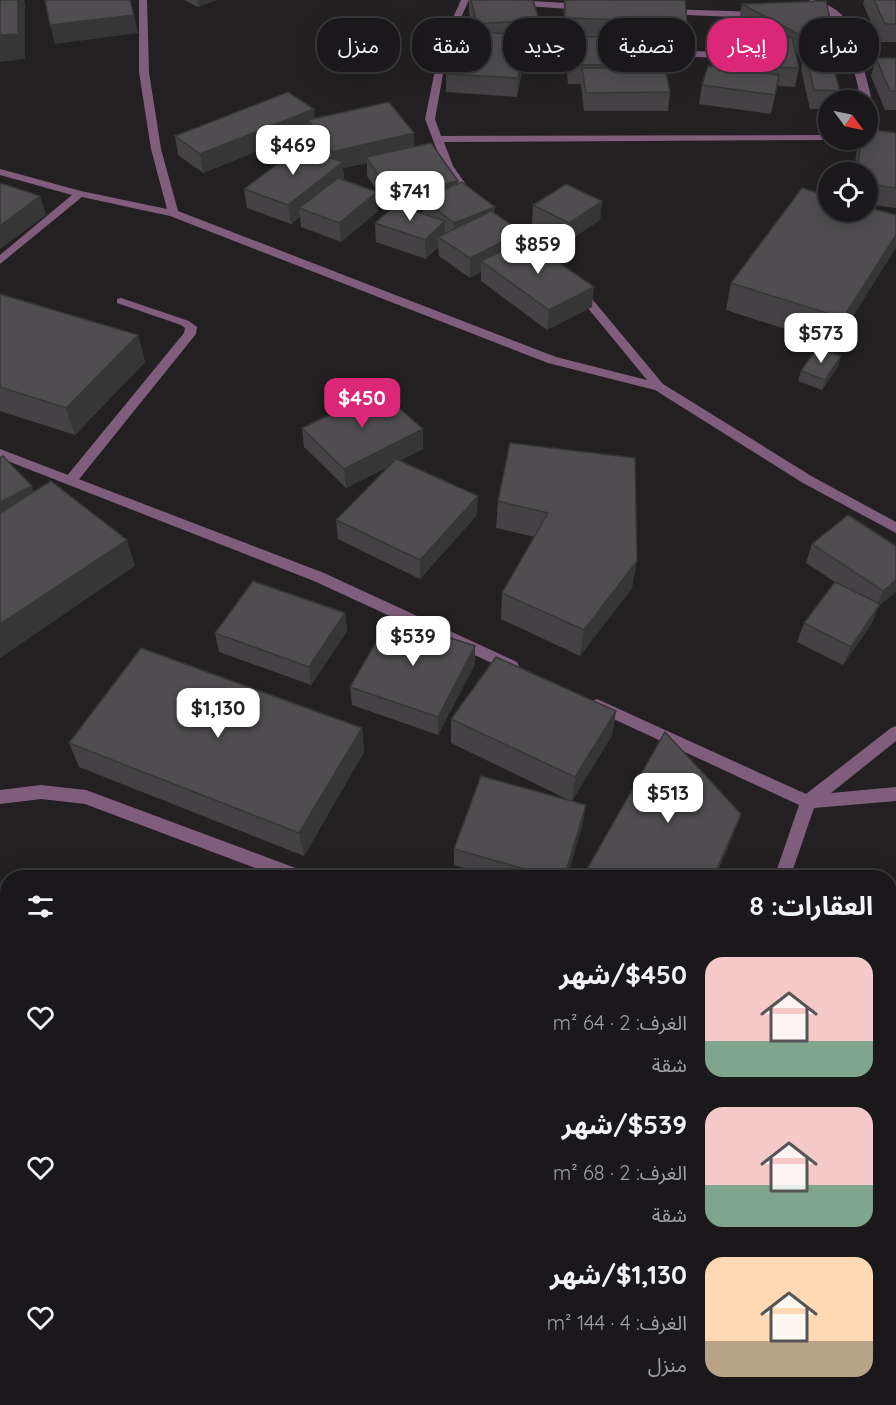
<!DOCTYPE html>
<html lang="ar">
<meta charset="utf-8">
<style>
:root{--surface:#1a181a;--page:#232123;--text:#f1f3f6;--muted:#9fa0a2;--line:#383739;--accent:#db2777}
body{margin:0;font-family:Quicksand,"Noto Sans Arabic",sans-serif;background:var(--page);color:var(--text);direction:rtl;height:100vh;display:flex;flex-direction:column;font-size:22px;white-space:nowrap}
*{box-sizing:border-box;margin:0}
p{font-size:20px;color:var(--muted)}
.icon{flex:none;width:33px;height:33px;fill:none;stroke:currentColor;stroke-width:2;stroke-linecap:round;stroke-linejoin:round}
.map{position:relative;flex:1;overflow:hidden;direction:ltr}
.sheet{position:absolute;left:0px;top:870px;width:897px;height:536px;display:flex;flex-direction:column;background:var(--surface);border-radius:24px 24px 0 0;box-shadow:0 6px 24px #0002,0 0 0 2px var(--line);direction:rtl}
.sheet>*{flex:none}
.top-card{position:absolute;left:18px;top:18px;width:861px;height:54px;direction:rtl;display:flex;gap:12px}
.needle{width:39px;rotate:123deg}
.buttons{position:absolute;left:818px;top:90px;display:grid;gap:12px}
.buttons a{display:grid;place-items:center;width:60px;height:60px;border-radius:50%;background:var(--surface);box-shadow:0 6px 24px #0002,0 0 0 2px var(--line);font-size:30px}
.price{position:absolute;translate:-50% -51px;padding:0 14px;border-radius:12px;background:#fff;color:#222;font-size:20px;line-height:39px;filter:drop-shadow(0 2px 3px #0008)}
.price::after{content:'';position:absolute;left:50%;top:36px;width:18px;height:14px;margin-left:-9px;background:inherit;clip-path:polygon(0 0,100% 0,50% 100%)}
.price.on{background:var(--accent);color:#fff}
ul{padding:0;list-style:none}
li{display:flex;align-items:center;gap:18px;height:150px;padding:0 24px}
li span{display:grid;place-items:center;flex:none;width:168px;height:120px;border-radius:18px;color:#555}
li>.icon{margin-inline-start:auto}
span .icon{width:72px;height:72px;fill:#fffc;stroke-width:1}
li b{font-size:26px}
h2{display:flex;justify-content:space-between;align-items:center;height:72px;padding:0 24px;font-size:26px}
.tag{padding:0 21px;border-radius:24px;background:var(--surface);box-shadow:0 6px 24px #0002,0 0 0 2px var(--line);font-size:21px;line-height:54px}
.tag.on{background:var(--accent);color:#fff}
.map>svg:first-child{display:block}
</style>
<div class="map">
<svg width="896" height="1405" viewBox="0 0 896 1405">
<rect width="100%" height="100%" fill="#232022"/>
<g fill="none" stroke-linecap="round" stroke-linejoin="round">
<path fill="#805d7d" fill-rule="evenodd" d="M121,298l68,23 8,6 -1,7 -120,149 -5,1 -6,-4 1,-3 118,-144 1,-5 -4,-3 -64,-22v-4z"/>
<path fill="#805d7d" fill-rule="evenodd" d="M139,0h8l2,72 12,77 17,62 378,146 91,23 -74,-90 2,-2h8l80,96 150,93 83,45v11l-93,-50 -148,-93 -107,-27 -378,-147 -88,-19 -82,67v-9l72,-60 -72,-20v-6l81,22 86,18 -16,-60 -12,-77z
M461,0h8l-21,46 -13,73 6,17 387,-1v5h4l-388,2 9,24 23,33 -9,2 -24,-35 -18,-47 15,-73z
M513,0l72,4 4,3 -4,3 -75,-5v-4z
M809,0c11,0 29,8 36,19 17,29 27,85 36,119l-2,2 -8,-2 -4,-16v-22h-6l-11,-47 -13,-33 -30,-1v-4l3,-1 20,1z
M666,9l93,3 4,3 -4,3 -96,-4v-4z
M507,45l78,3 4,3 -4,3 -81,-4 -1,-2z
M633,49l88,3 4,3 -4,3 -91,-4 -1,-2z
M0,449l324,124 193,89 2,4 -2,4h-10l-193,-89 -314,-123z
M597,699l209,95 85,-66 5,-2v15l-65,52 65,-6v14l-82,7 -24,70h-16l25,-73 -207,-96 -3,-4 3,-4z
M41,785l45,5 223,83 2,5h-29l-197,-74 -44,-5 -41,5v-14z
M595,1398h22l-2,7h-22z"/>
</g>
<path fill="#444244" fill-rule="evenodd" d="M184,0h32l-18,7z
M469,0h64l6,20 -1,19h-11l-1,14 -9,44 -71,-5v-18l28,-42 -5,-20z
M564,0h121l2,22 -4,25 -31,-1 4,19 -1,3 15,24 -2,19h-84l-3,-27h-13l-3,-29v-11h-2z
M864,0h32v42h-16l-17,-38z
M742,4l93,38 -4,16 9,33 -3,9h-9v9h-18l-9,-40 2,-12 -7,-4 3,15 -4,19 -18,-1 -6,28 -72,-10 3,-19 37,-15 -3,-16 4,-19 24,1 -25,-14z
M876,58h20v52h-11l-14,-34z
M315,118l100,29 80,67 27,18v10l70,65 -45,23 -66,-49v-9l-11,6 -31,-22 -1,-9 -12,12 -50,-17 -1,-19 15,-13 -23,-34v-13l-24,5 1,12 34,31 -37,31 -40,-15 -1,-10 -9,7 -44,-16 -3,-19 78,-34 -12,-16 -1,-9 -106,43 -25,-18 -3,-19zM422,208v5l-9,-3z
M896,133v75l-29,-4v-32h-13l3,-25 2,-7h8z
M602,201l-2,19 -33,22 -35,-17 1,-20z
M896,215l-61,130 -109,-35 5,-27z
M0,294l138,41 7,27 -70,73 -75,-24z
M838,366l-16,24 -24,-9 3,-10z
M302,428l121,1v20l-24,12 78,54 -57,64 -82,-40 -2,-19 54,-54 -44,22 -42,-41z
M510,443l122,145 -52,68 -79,-37 1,-26 33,-56 -39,-9 2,-27z
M812,544l84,2 -17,60 -7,17 -29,42 -46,-23 7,-19 31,-41 -29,-19z
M345,613l2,18 -36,54 -92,-33 -4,-19z
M475,646v18l-37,71 -86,-30 -2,-18z
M616,711l-4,24 -40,66 11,21 -16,56h-69l-44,-13v-16l117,-48 -120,-58v-24z
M362,728l2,24 -60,104 -225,-89 -10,-24z"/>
<path fill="#373637" d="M18,0h6l1,3v56l-25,3v-27z
M197,0h19l-18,7z
M134,15l4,18 -83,11 -5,-19z
M527,35l-1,18 -9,44 1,-19z
M314,109l2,19 -8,-8 1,10 -106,43 -3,-19z
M414,133l1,19 -49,5 1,6 -24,5 1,14 -45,26 1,9 -9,7 -3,-19 45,-35 -1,-18z
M458,181v19l-37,-2 1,10 -29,7 -1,-20z
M377,192l1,19 -37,31 -2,-19z
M40,196l6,19 -46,34v-23z
M602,201l-2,19 -33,22 2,-19z
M495,207l-1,19 -40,17v-20z
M445,221v19l-7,-3v10l-12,12 -1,-19z
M522,232l-1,19 -40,10v11l-11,6v-20z
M896,235v13l-61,97 8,-27z
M594,287l-2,20 -45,23 2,-20z
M138,335l7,27 -70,73 -9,-27z
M841,356l-3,10 -16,24 3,-10z
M423,429v20l-77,39 -2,-19z
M32,486l7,19 -39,21v-24z
M478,496l-1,19 -57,64v-19z
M127,540l8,26 -135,92v-34z
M637,561l-5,27 -52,68 4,-26z
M896,580v12l-17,14 -7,17 -29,42 8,-18 24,-38 8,-18z
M345,613l2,18 -36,54 -2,-18z
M475,646v18l-37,71v-18z
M616,711l-4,24 -40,66 3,-24z
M362,728l2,24 -60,104 -5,-23z
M586,805l-3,17 -16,56h-3z
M741,814l-9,24 -17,40h-2z
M128,1398h14l-1,7h-15z"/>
<path fill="#4f4d4f" stroke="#373637" stroke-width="1.5" d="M0,0h18v34l-18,1z
M45,0h85l4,15 -84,10z
M471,0h62l6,20 -62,4z
M565,0h120l2,22 -122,-4z
M874,0h22v24h-11z
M826,1l9,41 -24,-1 -69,-37z
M459,31l68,4 -9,43 -72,-4z
M740,35l52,2 7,31 -54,-1z
M649,36l7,29h-86l-4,-28z
M805,50l24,1 11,40 -26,-1z
M876,58h20v33h-6z
M708,66l71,9 -4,20 -73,-10z
M582,68h83l5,24 -84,1z
M288,92l26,17 -114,45 -25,-18z
M389,102l25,31 -82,19 -24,-32z
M867,129l29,4v55l-29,-4v-12h-10l4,-32h6z
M431,143l27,38 -66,14 -26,-38z
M299,148l44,14 -55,43 -44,-16z
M338,178l39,14 -38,31 -40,-15z
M462,182l33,25 -41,16 -33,-25z
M0,183l40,13 -40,30z
M566,184l36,17 -33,22 -36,-18z
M802,188l26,8v16h39v-5l29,8v20l-53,83 -112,-35z
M396,205l49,16 -20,19 -50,-17z
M491,211l31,21 -52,26 -32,-21z
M526,240l68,47 -45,23 -68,-49z
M0,294l138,41 -72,73 -66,-21z
M817,348l24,8 -16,24 -24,-9z
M380,391l43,38 -79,40 -42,-41z
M510,443l125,15 2,103 -53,69 -82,-37 46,-80 -50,-12z
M3,456l29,30 -32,16v-44z
M396,459l82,37 -58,64 -84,-40z
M51,481l76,59 -127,84v-111z
M848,515l48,31v34l-13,11 -71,-47z
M253,581l92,32 -36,54 -94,-34z
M835,582l45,22 -29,43 -47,-24z
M390,618l85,28 -37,71 -88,-30z
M141,648l221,80 -63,105 -230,-90z
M496,657l120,54 -41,66 -124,-58z
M665,732l76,82 -28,64h-131z
M481,776l105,29 -22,73h-7l-103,-29z
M11,1398h117l-2,7h-117z
M152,1398h213l2,7h-216z"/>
</svg>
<div class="buttons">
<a><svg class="needle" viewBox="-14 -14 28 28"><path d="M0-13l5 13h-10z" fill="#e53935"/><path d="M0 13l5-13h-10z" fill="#9fa0a2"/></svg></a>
<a><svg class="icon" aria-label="locate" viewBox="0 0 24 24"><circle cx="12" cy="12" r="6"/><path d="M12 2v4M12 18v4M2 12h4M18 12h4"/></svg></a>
</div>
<b class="price" style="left:293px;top:176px">$469</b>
<b class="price" style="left:410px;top:222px">$741</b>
<b class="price" style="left:538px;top:275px">$859</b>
<b class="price" style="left:821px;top:364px">$573</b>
<b class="price on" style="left:362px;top:429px">$450</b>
<b class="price" style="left:413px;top:667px">$539</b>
<b class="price" style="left:218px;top:739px">$1,130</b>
<b class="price" style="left:668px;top:824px">$513</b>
<div class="top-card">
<a class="tag">شراء</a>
<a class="tag on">إيجار</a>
<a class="tag">تصفية</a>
<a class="tag">جديد</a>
<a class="tag">شقة</a>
<a class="tag">منزل</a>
</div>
<section class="sheet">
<h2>العقارات: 8<svg class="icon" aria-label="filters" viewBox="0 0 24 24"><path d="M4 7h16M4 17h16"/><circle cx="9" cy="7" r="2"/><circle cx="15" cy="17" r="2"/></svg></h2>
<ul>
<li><span style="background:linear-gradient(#f6c9c9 70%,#7fa58c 0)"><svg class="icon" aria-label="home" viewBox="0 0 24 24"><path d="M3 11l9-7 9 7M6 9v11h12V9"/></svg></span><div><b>$450/شهر</b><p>الغرف: 2 · 64 m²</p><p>شقة</p></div><svg class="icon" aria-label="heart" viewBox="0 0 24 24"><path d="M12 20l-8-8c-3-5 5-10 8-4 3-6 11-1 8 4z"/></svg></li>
<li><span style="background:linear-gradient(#f6c9c9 65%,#7fa58c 0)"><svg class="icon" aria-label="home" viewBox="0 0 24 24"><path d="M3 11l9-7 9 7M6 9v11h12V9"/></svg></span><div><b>$539/شهر</b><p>الغرف: 2 · 68 m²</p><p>شقة</p></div><svg class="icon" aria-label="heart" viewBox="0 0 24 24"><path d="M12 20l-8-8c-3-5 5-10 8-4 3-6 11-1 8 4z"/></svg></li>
<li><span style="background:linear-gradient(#ffd9b3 70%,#b9a48a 0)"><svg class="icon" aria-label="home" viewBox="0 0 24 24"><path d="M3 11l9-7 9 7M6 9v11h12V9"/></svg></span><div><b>$1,130/شهر</b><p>الغرف: 4 · 144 m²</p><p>منزل</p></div><svg class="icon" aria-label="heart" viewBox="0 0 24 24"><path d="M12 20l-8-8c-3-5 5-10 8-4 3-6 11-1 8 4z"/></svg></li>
</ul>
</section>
</div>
